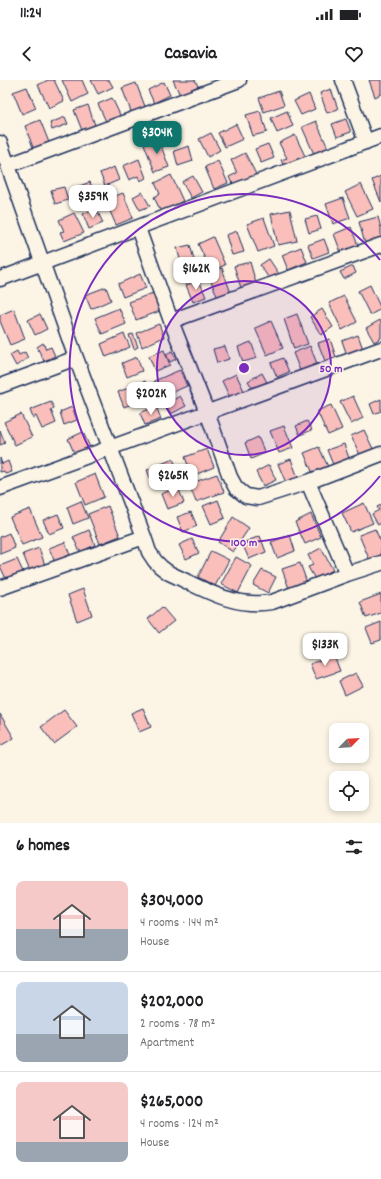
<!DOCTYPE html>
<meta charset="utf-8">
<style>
:root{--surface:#fff;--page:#f6f6f6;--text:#202124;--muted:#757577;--line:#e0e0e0;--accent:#0f766e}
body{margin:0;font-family:Dekko,sans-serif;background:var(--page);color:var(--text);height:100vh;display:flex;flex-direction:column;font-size:15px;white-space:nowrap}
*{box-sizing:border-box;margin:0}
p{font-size:13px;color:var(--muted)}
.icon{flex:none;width:22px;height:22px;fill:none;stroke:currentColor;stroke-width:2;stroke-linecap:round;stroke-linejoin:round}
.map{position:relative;height:743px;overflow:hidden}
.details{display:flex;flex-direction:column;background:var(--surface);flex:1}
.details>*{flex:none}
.needle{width:26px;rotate:65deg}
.fabs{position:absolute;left:329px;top:643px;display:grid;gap:8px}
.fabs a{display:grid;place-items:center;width:40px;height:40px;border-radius:8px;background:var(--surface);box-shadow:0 2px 6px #0003;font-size:20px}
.price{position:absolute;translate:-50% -34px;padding:0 9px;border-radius:8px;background:#fff;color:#222;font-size:13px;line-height:26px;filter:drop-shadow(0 1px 2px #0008)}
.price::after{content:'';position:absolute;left:50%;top:24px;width:12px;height:9px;margin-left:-6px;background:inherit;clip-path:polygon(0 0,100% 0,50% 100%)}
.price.current{background:var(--accent);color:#fff}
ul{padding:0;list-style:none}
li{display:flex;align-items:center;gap:12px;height:100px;padding:0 16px}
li+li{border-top:1px solid var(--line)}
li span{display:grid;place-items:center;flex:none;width:112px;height:80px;border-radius:8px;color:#555}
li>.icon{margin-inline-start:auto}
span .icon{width:48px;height:48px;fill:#fffc;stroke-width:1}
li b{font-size:17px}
h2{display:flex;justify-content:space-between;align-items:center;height:48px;padding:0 16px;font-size:17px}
.status{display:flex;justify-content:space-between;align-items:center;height:28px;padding:0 20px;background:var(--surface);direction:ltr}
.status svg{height:11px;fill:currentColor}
header{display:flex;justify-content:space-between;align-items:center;height:52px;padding:0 16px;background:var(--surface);font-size:18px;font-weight:700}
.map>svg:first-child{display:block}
</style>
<div class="status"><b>11:24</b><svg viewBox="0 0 49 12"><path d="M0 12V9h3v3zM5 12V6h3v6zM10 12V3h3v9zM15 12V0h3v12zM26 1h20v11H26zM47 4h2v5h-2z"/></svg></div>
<header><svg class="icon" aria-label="back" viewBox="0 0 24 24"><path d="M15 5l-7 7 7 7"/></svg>Casavia<svg class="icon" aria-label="heart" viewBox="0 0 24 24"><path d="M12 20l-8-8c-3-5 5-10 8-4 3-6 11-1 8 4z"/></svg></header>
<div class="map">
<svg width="381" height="743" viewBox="0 0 381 743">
<rect width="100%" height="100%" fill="#fcf5e5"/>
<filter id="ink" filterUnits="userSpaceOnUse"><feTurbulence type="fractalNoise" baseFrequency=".025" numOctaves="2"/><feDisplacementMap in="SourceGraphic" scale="8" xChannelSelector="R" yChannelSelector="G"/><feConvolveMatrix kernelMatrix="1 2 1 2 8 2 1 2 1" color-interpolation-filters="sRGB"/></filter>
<g filter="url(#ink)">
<path fill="#fbbfbb" stroke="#1b2f5e" d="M48,0h6l10,21 -15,7 -11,-23z
M62,0h20l6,14 -16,8z
M91,0h18l4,7 -15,7z
M173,0h22l3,6 -18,9z
M369,0h12v14l-6,3z
M164,2l6,13 -16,8 -6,-13z
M136,3l10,26 -14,5 -10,-26z
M27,7l9,21 -14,6 -9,-22z
M331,9l7,20 -11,4 -7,-20z
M279,11l5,14 -20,7 -5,-14z
M309,14l6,15 -14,6 -7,-14z
M112,18l10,21 -14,7 -10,-22z
M88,25l8,23 -13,5 -9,-23z
M260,31l7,21 -14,4 -7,-21z
M287,31l6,15 -16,7 -6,-15z
M65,37l3,7 -16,6 -2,-7z
M346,39l5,13 -14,5 -5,-13z
M40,40l10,25 -16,5 -9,-24z
M316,41l12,27 -14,6 -12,-27z
M236,44l7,15 -18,8 -7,-14z
M211,53l9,17 -12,7 -9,-18z
M295,55l10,21 -21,10 -3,-6 6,-2 -8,-15z
M158,58l11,29 -14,5 -11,-28z
M268,64l6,14 -13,5 -6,-14z
M189,66l4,15 -15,5 -4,-15z
M245,73l12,23 -23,12 -5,-11 8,-4 -6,-13z
M139,79l7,19 -6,3 -2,-5 -9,4 -6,-14z
M218,81l10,22 -14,6 -9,-22z
M114,87l5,13 -14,6 -5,-13z
M171,95l12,26 -22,11 -7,-15 6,-3 -5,-11z
M193,96l9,16 -11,6 -9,-16z
M381,96v26l-9,-22z
M90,102l3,9 -13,5 -3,-9z
M361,104l12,25 -16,7 -12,-24z
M64,107l4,13 -13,4 -4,-14z
M142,112l8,14 -10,4 -7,-13z
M123,113l10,25 -17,7 -11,-25z
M343,118l7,20 -17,6 -7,-20z
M96,128l7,15 -14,6 -6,-15z
M290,130l7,31 -19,4 -7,-31z
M74,133l10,20 -20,8 -4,-9 4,-1 -5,-11z
M317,136l4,13 -12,4 -4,-14z
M378,137l3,11v12l-16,4 -6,-22z
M264,138l10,28 -16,6 -11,-28z
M351,147l8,21 -17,7 -8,-21z
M237,151l7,21 -12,3 -6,-20z
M213,157l12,28 -14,6 -13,-27z
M324,159l5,13 -16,6 -5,-13z
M190,165l7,25 -13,4 -7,-26z
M301,167l6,15 -19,8 -6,-15z
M269,179l10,15 -9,6 -10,-15z
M250,182l7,25 -15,4 -8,-25z
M353,186l3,7 -12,6 -4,-7z
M222,188l10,28 -13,5 -11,-28z
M140,194l6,14 -23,9 -5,-13z
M199,200l7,17 -13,5 -7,-17z
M370,205l11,24 -11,6 -12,-24z
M106,207l5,13 -20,9 -6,-14z
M153,213l7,18 -24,9 -7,-18z
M344,216l13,26 -15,8 -13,-27z
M119,228l7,16 -24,10 -7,-16z
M14,229l11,30 -15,6 -10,-24v-6z
M322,229l11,18 -12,8 -11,-18z
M40,234l7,15 -12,6 -7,-15z
M297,234l11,30 -14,5 -10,-30z
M380,240l1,3v15l-7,4 -8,-14z
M271,241l12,27 -16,7 -12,-27z
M159,244l5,13 -22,10 -5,-14z
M124,254l6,13 -24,10 -5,-13z
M133,254l5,13 -4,2 -5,-14z
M358,255l5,14 -16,6 -5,-14z
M330,259l6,18 -11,4 -7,-18z
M251,262l6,16 -14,4 -5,-15z
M43,263l3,6 5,-2 4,9 -11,5 -7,-14z
M225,266l4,13 -12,4 -4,-14z
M310,266l8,20 -17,7 -8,-20z
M164,270l6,15 -15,6 -6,-15z
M17,271l2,4 6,-3 3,6 -12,8 -6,-11z
M172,271l4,8 -6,3 -4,-8z
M137,277l5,14 -15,6 -5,-14z
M283,278l6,14 -12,5 -6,-14z
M180,290l7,16 -26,11 -7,-16z
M262,293l6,11 -14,7 -6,-10z
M236,294l10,21 -14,7 -10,-21z
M145,301l6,15 -27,11 -6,-15z
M180,316l6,10 -15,8 -5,-10z
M353,316l10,22 -12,6 -11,-22z
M381,319v12l-7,3 -4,-10z
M51,322l3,6 -3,2 5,13 -14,6 -6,-13 -3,2 -3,-8z
M331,325l11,24 -14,6 -11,-24z
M156,326l5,13 -16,6 -5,-12z
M72,327l5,13 -13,5 -4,-13z
M21,334l11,23 -17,8 -11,-23z
M307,341l5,9 -12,5 -4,-9z
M284,346l9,22 -14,5 -9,-22z
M0,350l5,13 -5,2z
M364,350l11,23 -13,6 -11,-23z
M83,352l9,20 -15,7 -9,-20z
M258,357l7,16 -14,6 -6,-16z
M344,364l6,17 -16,6 -7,-17z
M319,367l10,22 -15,7 -10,-23z
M207,369l7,18 -22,9 -7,-19z
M0,378l2,6 6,-3 4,11 -7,2 -1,-3 -4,1z
M173,379l8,18 -27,11 -7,-18z
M291,379l7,19 -12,5 -8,-19z
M269,385l7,15 -13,6 -7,-14z
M95,394l9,23 -19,8 -9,-23z
M217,394l7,18 -28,10 -7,-18z
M178,407l6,16 -17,6 -6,-15z
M218,420l7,18 -14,6 -8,-18z
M81,421l7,17 -15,6 -6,-17z
M364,423l9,20 -22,9 -9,-19z
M381,425v18l-3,2 -6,-11 7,-4 -2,-3z
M108,426l12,30 -20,8 -12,-30z
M30,429l12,28 -20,8 -12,-28z
M191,432l6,14 -14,6 -6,-15z
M58,434l6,14 -15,6 -6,-14z
M311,434l10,23 -16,7 -10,-22z
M233,437l16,11 -16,24 -15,-10z
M375,449l6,13v15l-11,4 -11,-26z
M89,450l6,15 -15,7 -7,-15z
M9,453l6,15 -15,6v-17z
M290,455l5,16 -18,7 -6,-16z
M260,456l6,16 -17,7 -7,-16z
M192,459l7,14 -13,6 -7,-14z
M65,462l6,16 -15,7 -7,-17z
M39,468l7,20 -15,6 -8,-20z
M321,468l12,22 -18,9 -7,-12 5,-2 -5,-10z
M211,471l18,9 -14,26 -17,-9z
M236,477l16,9 -14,27 -17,-9z
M17,479l8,17 -17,7 -8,-17z
M300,483l9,25 -18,6 -9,-25z
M262,490l14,7 -8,16 -15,-8z
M83,509l9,26 -15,6 -9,-26z
M381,514v19l-15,5 -6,-16z
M162,527l12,14 -15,12 -11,-14z
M381,542v18l-9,3 -6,-15z
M334,575l6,16 -24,8 -6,-15z
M356,593l7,13 -18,9 -6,-14z
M143,628l8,19 -12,5 -8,-19z
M64,630l13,17 -23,17 -13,-17z
M0,634l14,24 -14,8z"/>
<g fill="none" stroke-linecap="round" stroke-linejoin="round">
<defs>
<path id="minor" d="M343,0l23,62
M0,63l76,215 68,179 5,15 6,9 6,6 8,6c33,15 65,36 103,29l75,-28 34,-11
M9,85l230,-85
M138,148l33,93 36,91 23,65 6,11 10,8 12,2 50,-16 73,-28
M0,199l381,-143
M171,241l210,-76
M0,306l76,-28
M308,402l39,92
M0,408l381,-139
M0,508l144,-51"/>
</defs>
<use href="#minor" stroke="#1b2f5e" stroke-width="17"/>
<use href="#minor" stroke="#fcf5e5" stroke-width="14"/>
</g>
</g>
<circle cx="244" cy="288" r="87" fill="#7b2cbf" fill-opacity=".12"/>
<g fill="none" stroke="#7b2cbf" stroke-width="2">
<circle cx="244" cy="288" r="87"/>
<path d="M380 396A174 174 0 1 1 380 180"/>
</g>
<circle cx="244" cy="288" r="6" fill="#7b2cbf" stroke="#fcf5e5" stroke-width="2"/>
<g font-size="12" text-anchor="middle" font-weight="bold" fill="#7b2cbf" stroke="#fcf5e5" stroke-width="3" stroke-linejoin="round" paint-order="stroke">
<text x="331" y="292">50 m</text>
<text x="244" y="466">100 m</text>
</g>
</svg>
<div class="fabs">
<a><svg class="needle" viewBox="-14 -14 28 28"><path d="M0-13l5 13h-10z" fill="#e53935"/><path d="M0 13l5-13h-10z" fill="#757577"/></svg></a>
<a><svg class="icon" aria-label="locate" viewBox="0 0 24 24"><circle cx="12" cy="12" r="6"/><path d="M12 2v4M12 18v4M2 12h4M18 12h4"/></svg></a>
</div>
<b class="price current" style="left:157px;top:75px">$304K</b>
<b class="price" style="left:93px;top:139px">$359K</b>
<b class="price" style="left:196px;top:211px">$162K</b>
<b class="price" style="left:151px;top:336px">$202K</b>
<b class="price" style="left:173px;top:418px">$265K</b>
<b class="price" style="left:325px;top:587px">$133K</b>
</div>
<section class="details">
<h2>6 homes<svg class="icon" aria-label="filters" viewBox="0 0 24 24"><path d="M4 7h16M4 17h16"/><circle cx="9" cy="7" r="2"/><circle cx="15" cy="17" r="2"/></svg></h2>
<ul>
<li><span style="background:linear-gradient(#f6c9c9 60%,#9aa5b1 0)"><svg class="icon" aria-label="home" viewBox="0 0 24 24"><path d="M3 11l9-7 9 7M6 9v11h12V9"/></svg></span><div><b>$304,000</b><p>4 rooms · 144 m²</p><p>House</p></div></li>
<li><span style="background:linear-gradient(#c9d6e8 65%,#9aa5b1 0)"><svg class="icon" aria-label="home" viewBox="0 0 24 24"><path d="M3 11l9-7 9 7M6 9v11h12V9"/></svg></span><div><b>$202,000</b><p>2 rooms · 78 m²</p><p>Apartment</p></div></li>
<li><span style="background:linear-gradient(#f6c9c9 75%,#9aa5b1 0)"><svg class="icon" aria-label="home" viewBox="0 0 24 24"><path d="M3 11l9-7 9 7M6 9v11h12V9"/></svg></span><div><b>$265,000</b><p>4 rooms · 124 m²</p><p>House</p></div></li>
</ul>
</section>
